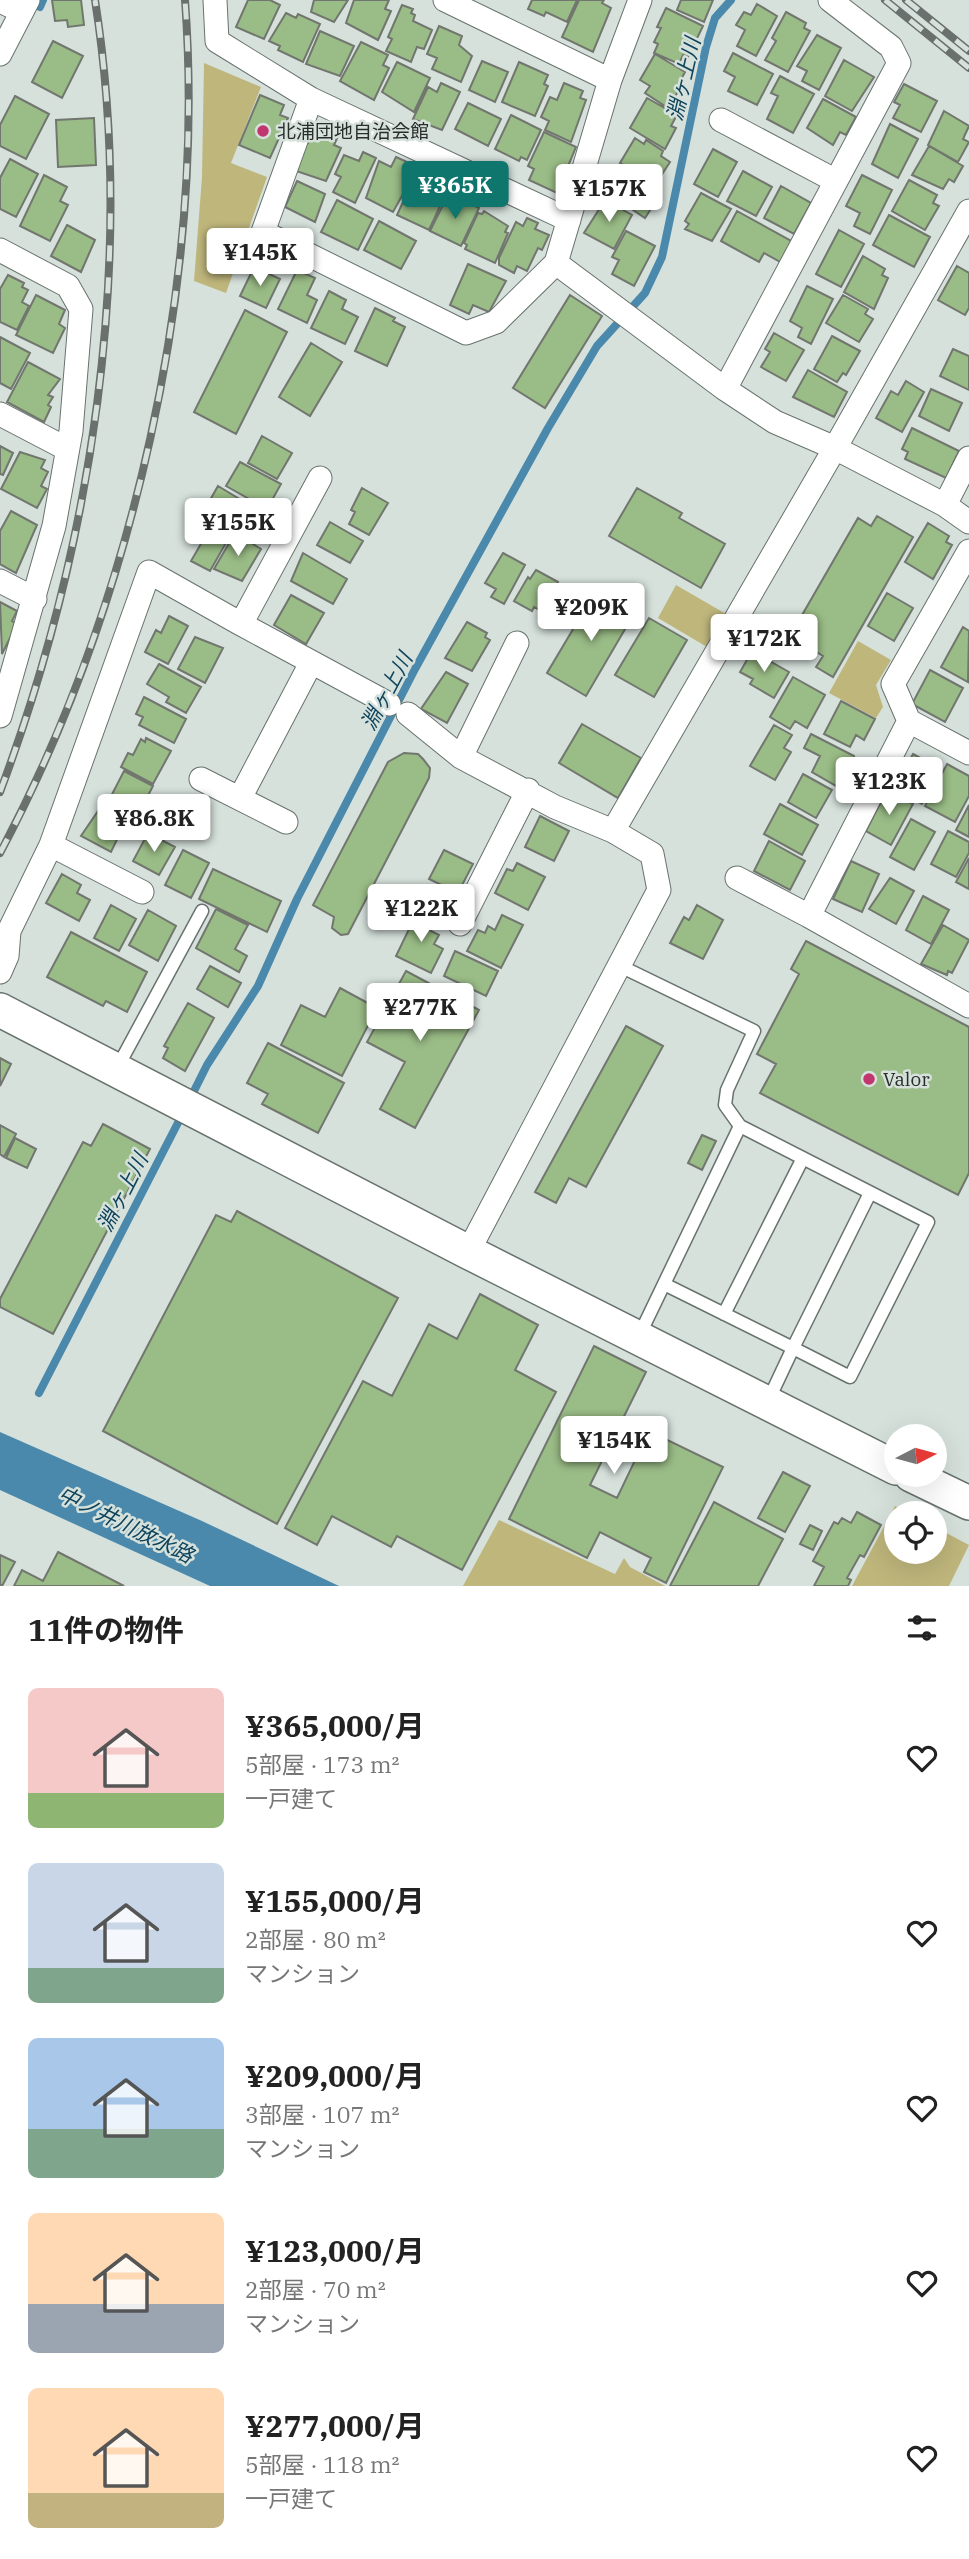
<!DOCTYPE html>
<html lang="ja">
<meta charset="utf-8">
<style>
:root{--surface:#fff;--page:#f2f2f2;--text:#222;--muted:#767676;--accent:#0f766e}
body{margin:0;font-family:"IBM Plex Serif","Noto Sans JP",serif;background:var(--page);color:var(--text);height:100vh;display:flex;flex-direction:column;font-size:26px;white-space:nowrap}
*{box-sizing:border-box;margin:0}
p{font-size:23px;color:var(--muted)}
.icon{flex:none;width:38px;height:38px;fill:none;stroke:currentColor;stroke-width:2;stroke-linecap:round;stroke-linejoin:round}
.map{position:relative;height:1586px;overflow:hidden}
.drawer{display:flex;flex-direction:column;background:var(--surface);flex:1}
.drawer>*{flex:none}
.needle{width:46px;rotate:84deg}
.fabs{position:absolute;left:884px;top:1424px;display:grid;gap:14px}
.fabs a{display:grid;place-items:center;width:63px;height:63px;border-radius:50%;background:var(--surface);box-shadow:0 7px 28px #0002;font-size:35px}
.price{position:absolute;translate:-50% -60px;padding:0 16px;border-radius:7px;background:#fff;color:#222;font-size:23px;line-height:46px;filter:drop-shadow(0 2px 4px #0008)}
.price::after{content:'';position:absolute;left:50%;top:42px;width:21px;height:16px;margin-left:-10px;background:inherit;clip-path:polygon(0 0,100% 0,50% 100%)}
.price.selected{background:var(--accent);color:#fff}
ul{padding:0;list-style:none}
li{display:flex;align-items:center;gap:21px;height:175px;padding:0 28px}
li span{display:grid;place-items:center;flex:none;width:196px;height:140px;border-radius:10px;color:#555}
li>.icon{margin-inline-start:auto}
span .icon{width:84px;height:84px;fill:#fffc;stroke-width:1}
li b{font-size:30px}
h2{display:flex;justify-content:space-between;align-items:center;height:84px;padding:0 28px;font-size:30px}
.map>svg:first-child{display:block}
</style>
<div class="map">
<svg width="969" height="1586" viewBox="0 0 969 1586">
<rect width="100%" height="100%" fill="#d6e1dc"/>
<path fill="#bfb67c" d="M204,63l57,24 -30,76 36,14 -41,116 -32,-12 8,-104z
M676,585l50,29 -19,33 -49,-29z
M858,641l33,19 -15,25 7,22 -7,11 -47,-25z
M895,1506l15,8h-14v38h38l1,-25 34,18 -20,41h-97z
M499,1520l116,54 9,-16 6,9 35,19h-202z"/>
<path fill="#4a89ac" d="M0,1432l202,89 137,65h-129l-210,-96z"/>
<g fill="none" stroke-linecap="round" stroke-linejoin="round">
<path stroke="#4a89ac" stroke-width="8" d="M40,7l3,-7
M189,1101l18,-36 51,-79 39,-87 118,-230 133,-241 49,-82 48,-53 17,-36 44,-210 9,-29 16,-18
M39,1393l144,-280"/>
</g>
<path fill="#9abc86" stroke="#71766e" stroke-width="2" d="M52,0h29l3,25 -16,2 -1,-7 -12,1z
M248,0h22l10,5 -16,34 -28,-12z
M314,0h34l-14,22 -23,-10z
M354,0h35l-4,9 6,2 -13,29 -32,-17z
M532,0h45l-10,22 -21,-10 -2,4 -16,-7z
M579,0h25l-2,3 9,5 -18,44 -31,-15z
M681,0h32l-9,22 -27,-12z
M757,4l20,12 -21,40 -19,-10 8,-16 -9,-5 8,-13 7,3z
M402,5l11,4 -2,4 4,2 -2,6 19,9 -8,19 -7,-2 -6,15 -25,-11 6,-12 -4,-2z
M666,8l37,18 -15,31 -5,-2 -4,9 -25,-11 4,-9 -4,-2 7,-14 -4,-1z
M786,12l20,11 -2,5 6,3 -22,41 -23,-12 11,-19 -4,-3z
M286,13l10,5 2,-4 22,10 -17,38 -25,-12 2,-4 -11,-5z
M439,26l23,10 -3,9 13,11 -11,26 -29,-13 5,-11 -10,-4z
M320,31l34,15 -14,30 -34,-12z
M817,35l24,13 -22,42 -17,-9 5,-10 -10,-5z
M53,41l30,15 -21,42 -30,-16z
M361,42l27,13 -5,10 6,3 -15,32 -34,-19z
M733,53l40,21 -16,31 -29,-14 7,-14 -11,-6z
M655,54l30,18 -6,11 3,2 -14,23 -23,-15 5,-7 -10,-6z
M844,60l30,17 -22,34 -27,-15z
M482,61l26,11 -13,30 -26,-12z
M397,62l33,16 -16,34 -32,-20z
M519,62l29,13 -4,9 4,2 -13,30 -33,-14z
M780,76l34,18 -21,39 -26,-14 11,-23 -7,-3z
M441,83l19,9 -18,38 -29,-11 15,-32 9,5z
M564,83l19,8 -3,7 6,2 -15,42 -26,-12 4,-9 -8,-4 9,-20 7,3z
M904,84l33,17 -16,31 -28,-14 7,-13 -6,-3z
M260,95l24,10 -4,10 8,3 -18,40 -31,-13z
M15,96l34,18 -23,45 -26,-13v-21z
M647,98l30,17 -6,11 5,2 -11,21 -35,-21z
M823,99l33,18 -10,18 -6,-3 -7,13 -26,-17z
M468,103l33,16 -13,27 -33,-17z
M944,111l25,15 -6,13 6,3 -11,20 -30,-17z
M511,115l30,15 -14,30 -6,-3 -2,4 -24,-12z
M94,118l2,47 -38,2 -2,-47z
M322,124l18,8 -6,13 7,3 -15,33 -33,-11 12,-28 3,1 5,-11 4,2z
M890,124l28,15 -20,39 -26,-14z
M544,132l32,15 -19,46 -28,-13 5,-11 -6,-3z
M635,138l9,6 2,-4 17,11 -2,5 9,6 -15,23 -35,-22z
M929,146l34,20 -9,16 -5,-3 -6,10 -31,-14z
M713,149l24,13 -19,35 -24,-13z
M363,152l13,6 -21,45 -22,-11 8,-15 -6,-3 9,-19 15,6z
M396,157l22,10 -25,45 -27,-14 13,-37 12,6z
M10,159l28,15 -22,43 -16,-8v-31z
M627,171l34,22 -16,25 -34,-23z
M743,171l29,16 -16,29 -29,-15z
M44,175l23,12 -7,14 8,4 -18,36 -30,-15z
M862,175l30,15 -22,44 -16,-8 6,-13 -14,-7z
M414,178l32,15 -17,37 -32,-15z
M909,180l28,15 -4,8 6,3 -14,24 -33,-19z
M297,181l28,13 -10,28 -30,-15z
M781,186l30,17 -17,31 -30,-16z
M701,193l30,16 -19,32 -27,-12 4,-5 -4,-3z
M461,199l18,9 -18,38 -31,-15 15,-30 12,6z
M337,200l36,19 -15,31 -37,-18z
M605,200l27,15 -18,34 -30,-16z
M484,211l24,15 -3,6 3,1 -13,30 -30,-14 2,-4 -3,-2 14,-30 4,1z
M737,211l56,31 -11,21 -18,-10 -5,9 -38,-21z
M889,215l41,22 -16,30 -41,-22z
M527,218l11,5 -3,6 14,6 -7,15 -4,-2 -11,23 -10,-5 -3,7 -15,-8v-7l17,-36 7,4z
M379,221l37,20 -15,28 -37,-19z
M67,225l28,15 -14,32 -30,-16z
M839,230l25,14 -23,43 -25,-13z
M626,231l29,15 -21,40 -22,-12 7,-14 -7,-3z
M863,256l22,13 -3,6 6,3 -14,31 -30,-17z
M468,264l38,17 -17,31 -16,-7 -4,9 -19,-9z
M957,266l12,7v35l-4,7 -27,-15z
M254,267l26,12 -14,29 -26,-12z
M297,270l18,8 -8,17 10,5 -10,23 -29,-14z
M8,275l16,8 -2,4 6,3 -6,12 7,4 -12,24 -17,-8v-33z
M807,286l26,13 -22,45 -13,-7 4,-9 -12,-7z
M329,291l17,9 -4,9 16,8 -13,27 -34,-16z
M36,295l29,15 -6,14 6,4 -12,25 -37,-18z
M570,295l32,21 -57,92 -32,-20z
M843,295l25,14 -3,5 8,5 -14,23 -33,-19z
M375,308l20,10 -2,3 12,6 -18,39 -32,-15z
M245,310l42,22 -51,102 -42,-22z
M774,333l30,17 -18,31 -25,-14 9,-15 -5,-3z
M832,336l28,15 -14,24 -3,-2 -6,9 -23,-13z
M0,337l30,16 -19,36 -11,-6z
M311,343l31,19 -32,54 -31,-19z
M953,349l16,7v34l-29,-14z
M28,362l32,17 -12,16 5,2 -5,8 3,2 -7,15 -37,-20z
M808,370l39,22 -13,25 -41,-20z
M906,381l18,11 -22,40 -26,-14 15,-27 7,4z
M931,389l31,14 -13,28 -30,-15z
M912,428l47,23 -13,27 -41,-19 3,-7 -6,-3z
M262,436l30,17 -15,26 -29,-16z
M0,446l13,7 -10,22 -3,-1z
M20,452l25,8 -4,8 7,4 -7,14 6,3 -10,19 -36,-19z
M240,462l41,22 -14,25 -41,-23z
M218,486l38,23 -7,12 -6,-3 -6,10 -32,-19z
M362,488l26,15 -19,32 -20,-11 6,-12 -4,-2z
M637,488l45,25 -3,5 46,26 -24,44 -92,-52z
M11,511l26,14 -21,48 -16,-9v-33z
M877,516l36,21 -80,140 -17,-10 7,-11 -33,-20 68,-118 13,8z
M330,522l33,19 -13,22 -33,-18z
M213,523l18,11 -21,37 -19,-10z
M928,523l21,13 -3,6 6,3 -19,34 -28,-17z
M235,533l26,16 -19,32 -28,-12z
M303,553l44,26 -14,25 -42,-23z
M503,553l22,12 -21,39 -13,-7 5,-8 -11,-6z
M536,570l22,12 -17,29 -7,-4 -2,4 -18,-10 14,-24 2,2z
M597,589l38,23 -49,84 -39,-23z
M887,593l26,15 -19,33 -26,-15z
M291,595l33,18 -18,31 -32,-19z
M0,602l17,9 -5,10 5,3 -15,30z
M169,616l19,10 -20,38 -23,-12 11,-22 5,3z
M649,618l38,22 -33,57 -39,-22z
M467,622l20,11 -2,4 5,3 -18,31 -27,-13z
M963,627l6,4 -1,51 -27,-15z
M195,637l28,11 -18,35 -27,-14z
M752,651l37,21 -15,26 -24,-14 3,-5 -13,-7z
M159,664l42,23 -15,26 -20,-11 3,-5 -22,-13z
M930,670l33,18 -18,34 -33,-18z
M446,672l22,12 -21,39 -26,-14z
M793,677l32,18 -18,33 -12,-7 -5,8 -20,-12z
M144,697l42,22 -12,24 -35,-18 4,-8 -7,-3z
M841,701l34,18 -11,21 -8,-5 -6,12 -26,-13z
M582,724l59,34 -23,40 -59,-35z
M774,725l18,10 -8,13 7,4 -16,28 -25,-14z
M811,734l43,22 -16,31 -26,-15 8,-16 -16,-8z
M146,738l25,13 -18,33 -32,-17 7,-14 5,2 8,-16 4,3z
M404,753l14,1 5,5 7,9 -1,10 -81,156 -7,1 -9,-7 2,-11 -21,-12 75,-143z
M913,754l28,15 -19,35 -28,-15z
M947,764l22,12v20l-14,26 -30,-16z
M124,771l29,15 -15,29 -29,-15z
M803,774l29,16 -16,28 -28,-16z
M887,790l26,14 -22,41 -25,-14z
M780,804l38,21 -16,30 -38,-21z
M969,805v32l-13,-7z
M100,808l23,12 -5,10 3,1 -10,21 -30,-16z
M540,816l29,15 -15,30 -29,-14z
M911,819l24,13 -21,38 -24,-13z
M948,831l21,11v11l-13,24 -25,-13z
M148,833l27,14 -16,28 -26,-14z
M769,841l36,20 -15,29 -36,-19z
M183,850l26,13 -18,35 -26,-13z
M444,850l29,14 -15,29 -29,-14z
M969,858v31l-13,-7z
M851,861l28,13 -17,38 -29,-13z
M517,863l28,14 -17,33 -33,-17 12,-24 6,2z
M213,869l68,32 -14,31 -68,-33z
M62,874l19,11 -4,8 13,7 -11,21 -33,-18z
M890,878l24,13 -18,33 -27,-15z
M923,896l26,14 -18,34 -25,-14z
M111,905l25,14 -17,32 -25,-13z
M697,905l26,15 -20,39 -33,-16 14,-26 5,3z
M216,909l32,16 -13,24 12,7 -8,16 -43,-24z
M148,910l28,16 -18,35 -29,-16z
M415,911l18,9 -4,10 10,5 -5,9 9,5 -12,24 -35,-17 16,-33 -3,-1z
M502,915l21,10 -22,43 -34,-17 11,-21 7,3 3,-7 7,4z
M943,925l26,15 -17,33 -4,-2 -1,4 -26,-11z
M71,932l76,40 -20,40 -21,-11 -3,5 -56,-29z
M806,941l163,86v146l-11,22 -198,-102 16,-29 -19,-10 42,-80 -8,-5z
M455,951l43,20 -12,25 -42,-20z
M210,966l31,17 -13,24 -31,-18z
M406,971l73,39 -64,118 -35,-19 25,-47 -38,-20z
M340,988l37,20 -35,68 -61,-31 20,-40 24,12z
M188,1003l26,15 -29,53 -22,-13 5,-10 -4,-2z
M626,1026l37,20 -77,141 -17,-9 -13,25 -21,-11z
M268,1043l76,40 -26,50 -56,-29 6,-10 -21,-11z
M0,1058l11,6 -11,22z
M103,1124l47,25 -97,185 -53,-27v-8l83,-157 8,4z
M0,1125l16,9 -12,23 -4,-3z
M702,1135l14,6 -14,29 -14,-7z
M15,1138l21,11 -9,19 -21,-10z
M237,1211l161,87 -121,226 -174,-93 113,-216 15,7z
M480,1294l58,31 -23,45 41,22 -94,178 -65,-34 -6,11 -59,-31 -15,29 -32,-17 78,-147 29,15 37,-72 28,15z
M594,1346l52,26 -56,113 27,13 32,-67 74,36 -57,116 -22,-11 7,-14 -51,-26 -13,26 -78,-39z
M783,1472l27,14 -25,46 -27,-14z
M714,1502l69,37 -25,47h-88z
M857,1512l24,13 -17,32 -4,-2 -13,23 4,2 -3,6h-34l10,-19 -11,-6 21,-39 4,2 4,-6 9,5z
M810,1525l12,6 -9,19 -13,-6z
M58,1552l66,34h-110l8,-16 21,11z
M0,1555l15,7 -13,24 -2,-2z"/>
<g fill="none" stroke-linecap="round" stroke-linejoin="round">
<defs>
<path id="lane" d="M618,965l136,66 -27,59 -2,15 15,21
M116,1070l86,-159
M664,1284l129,64 77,-155
M724,1314l79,-156
M638,1338l102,-212 188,96 -78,155 -57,-29 -25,53"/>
<path id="street" d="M215,0l2,41 94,58 258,121
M445,0l165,80
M0,1l21,10
M0,54l28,-54
M311,99l-48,133 203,101 30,-11 60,-59
M721,120l115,61
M969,211l-134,237 110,57 24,17
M0,250l68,36 13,23 -10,122 -17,95 -54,190
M725,389l174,-326 -8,-16 -61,-47
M0,414l67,35
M320,478l-79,146 148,80
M945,505l24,-47
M969,551l-76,133 16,37 -100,195 160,90
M0,581l35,18
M408,714l53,43 94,50 58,24
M909,721l60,32
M461,757l56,-114
M201,779l85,43
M240,798l71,-135
M51,845l91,47
M737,878l72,38
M460,924l68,-134
M0,972l7,-16 2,-25 42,-86 98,-273 92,52
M468,1252l191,-362 -7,-36 -39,-23 222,-383 -60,-26 -50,-33 -169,-126 54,-183 30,-80"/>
<path id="secondary" d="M0,1010l468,242 428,216
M911,1475l58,28"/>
</defs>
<use href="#lane" stroke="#68726e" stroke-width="15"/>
<use href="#street" stroke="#68726e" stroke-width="25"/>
<use href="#secondary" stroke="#68726e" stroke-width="36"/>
<use href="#lane" stroke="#fff" stroke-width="12"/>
<use href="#street" stroke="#fff" stroke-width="23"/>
<use href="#secondary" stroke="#fff" stroke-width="33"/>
<defs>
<path id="rail" d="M885,0l84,68
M906,0l63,51
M0,792c92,-246 136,-531 95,-792
M0,853c133,-250 206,-571 185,-853"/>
</defs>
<use href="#rail" stroke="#69706d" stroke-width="8"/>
<use href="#rail" stroke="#d6e1dc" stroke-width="5" stroke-dasharray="16" stroke-linecap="butt"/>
</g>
<g fill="#c1366e" stroke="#d6e1dc" stroke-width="2.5">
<circle cx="263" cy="131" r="7"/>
<circle cx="869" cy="1079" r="7"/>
</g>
<g text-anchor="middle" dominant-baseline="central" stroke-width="5" stroke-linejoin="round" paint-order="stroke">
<g font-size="19" fill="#292d2b" stroke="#d6e1dc" text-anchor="start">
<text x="277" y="131">北浦団地自治会館</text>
<text x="883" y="1079">Valor</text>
</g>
<g font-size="21" font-style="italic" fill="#0f445d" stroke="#d6e1dc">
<text transform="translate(683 79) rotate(-77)">淵ヶ上川</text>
<text transform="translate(386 691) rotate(-62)">淵ヶ上川</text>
<text transform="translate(122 1192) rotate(-63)">淵ヶ上川</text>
<text transform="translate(126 1524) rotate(26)">中ノ井川放水路</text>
</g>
</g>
</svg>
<div class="fabs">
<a><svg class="needle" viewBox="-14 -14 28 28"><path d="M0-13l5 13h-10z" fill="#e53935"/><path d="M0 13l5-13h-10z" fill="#767676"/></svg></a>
<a><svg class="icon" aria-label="locate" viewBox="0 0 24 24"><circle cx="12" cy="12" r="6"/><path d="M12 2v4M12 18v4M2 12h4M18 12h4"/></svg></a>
</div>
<b class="price selected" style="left:455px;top:221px">¥365K</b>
<b class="price" style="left:609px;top:224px">¥157K</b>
<b class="price" style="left:260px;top:288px">¥145K</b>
<b class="price" style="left:238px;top:558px">¥155K</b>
<b class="price" style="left:591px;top:643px">¥209K</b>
<b class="price" style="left:764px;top:674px">¥172K</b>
<b class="price" style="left:889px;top:817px">¥123K</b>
<b class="price" style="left:154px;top:854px">¥86.8K</b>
<b class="price" style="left:421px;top:944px">¥122K</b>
<b class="price" style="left:420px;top:1043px">¥277K</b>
<b class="price" style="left:614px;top:1476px">¥154K</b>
</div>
<section class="drawer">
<h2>11件の物件<svg class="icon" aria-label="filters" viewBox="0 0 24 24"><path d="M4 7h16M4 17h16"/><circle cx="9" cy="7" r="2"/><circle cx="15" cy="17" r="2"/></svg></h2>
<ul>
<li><span style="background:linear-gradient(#f6c9c9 75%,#8fb573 0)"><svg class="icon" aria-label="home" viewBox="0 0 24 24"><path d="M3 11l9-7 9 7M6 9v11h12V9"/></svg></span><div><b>¥365,000/月</b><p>5部屋 · 173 m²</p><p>一戸建て</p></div><svg class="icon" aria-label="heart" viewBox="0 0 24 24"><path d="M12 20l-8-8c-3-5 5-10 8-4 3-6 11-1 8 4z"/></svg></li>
<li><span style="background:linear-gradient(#c9d6e8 75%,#7fa58c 0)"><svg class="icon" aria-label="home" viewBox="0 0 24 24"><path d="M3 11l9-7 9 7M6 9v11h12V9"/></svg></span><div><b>¥155,000/月</b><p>2部屋 · 80 m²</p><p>マンション</p></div><svg class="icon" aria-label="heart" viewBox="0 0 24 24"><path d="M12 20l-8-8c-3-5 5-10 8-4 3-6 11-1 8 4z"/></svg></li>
<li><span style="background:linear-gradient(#a9c7e8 65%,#7fa58c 0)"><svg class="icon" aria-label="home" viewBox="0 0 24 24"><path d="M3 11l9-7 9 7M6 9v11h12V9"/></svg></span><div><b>¥209,000/月</b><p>3部屋 · 107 m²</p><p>マンション</p></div><svg class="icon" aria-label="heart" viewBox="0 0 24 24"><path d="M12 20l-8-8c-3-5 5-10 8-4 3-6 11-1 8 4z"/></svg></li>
<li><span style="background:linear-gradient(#ffd9b3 65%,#9aa5b1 0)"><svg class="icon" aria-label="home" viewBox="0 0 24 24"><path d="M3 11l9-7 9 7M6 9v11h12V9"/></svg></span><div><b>¥123,000/月</b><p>2部屋 · 70 m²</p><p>マンション</p></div><svg class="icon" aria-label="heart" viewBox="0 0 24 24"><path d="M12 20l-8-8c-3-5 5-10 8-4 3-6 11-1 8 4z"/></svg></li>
<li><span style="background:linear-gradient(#ffd9b3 75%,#c2b280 0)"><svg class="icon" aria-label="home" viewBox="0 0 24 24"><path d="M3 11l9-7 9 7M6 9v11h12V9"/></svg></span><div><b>¥277,000/月</b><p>5部屋 · 118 m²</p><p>一戸建て</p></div><svg class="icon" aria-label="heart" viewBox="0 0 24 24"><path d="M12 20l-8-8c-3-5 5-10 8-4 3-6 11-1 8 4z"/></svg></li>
</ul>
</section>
